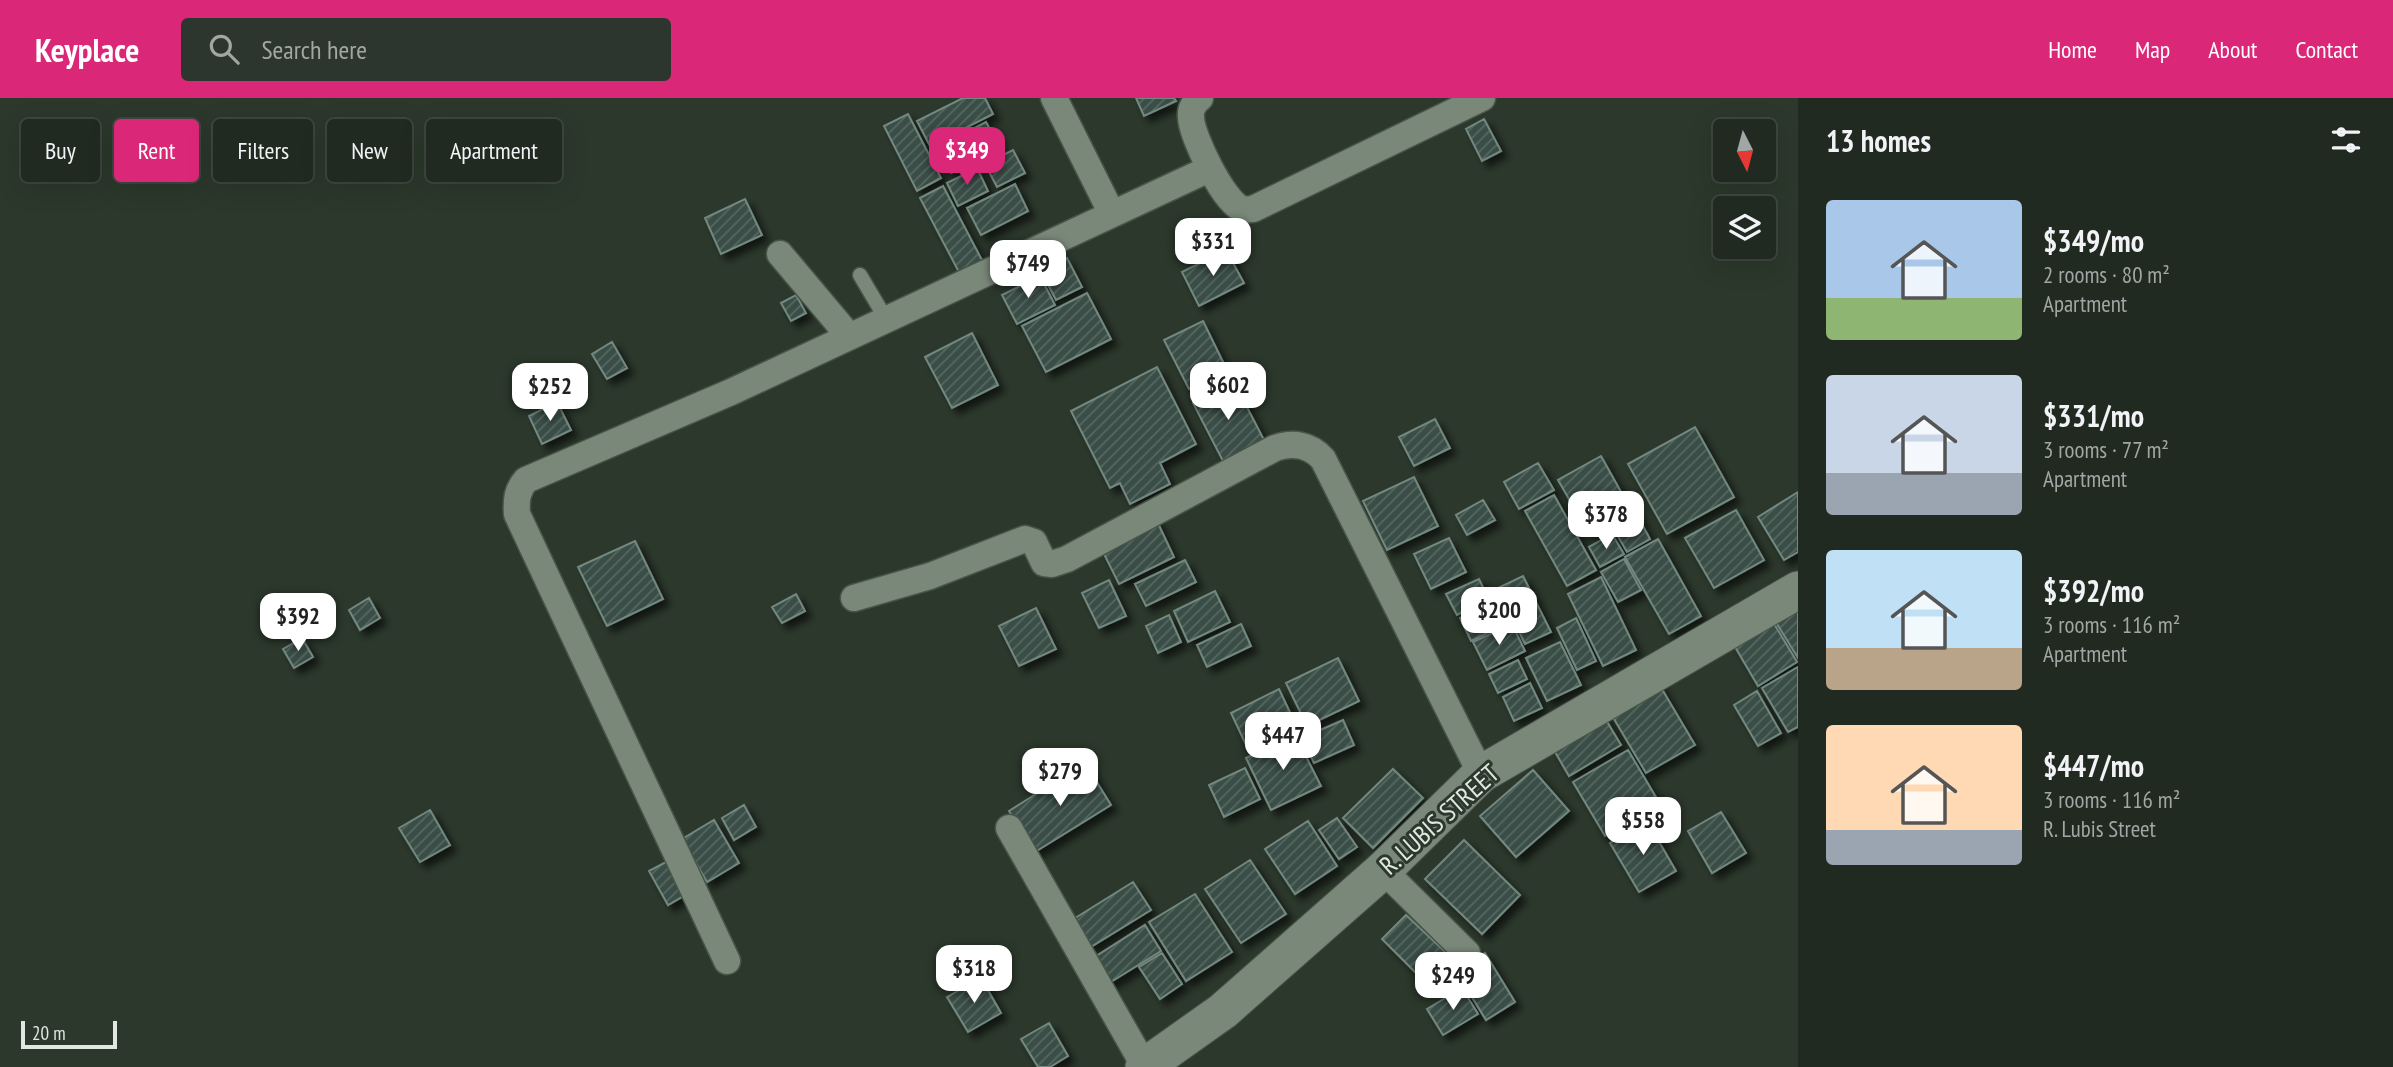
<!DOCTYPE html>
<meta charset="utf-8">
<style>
:root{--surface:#212a21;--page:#2d362e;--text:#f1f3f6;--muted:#a2a7a5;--line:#3e463f;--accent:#db2777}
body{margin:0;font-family:"PT Sans Narrow",sans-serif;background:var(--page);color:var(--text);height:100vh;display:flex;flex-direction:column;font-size:26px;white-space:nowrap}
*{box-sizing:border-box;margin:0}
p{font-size:23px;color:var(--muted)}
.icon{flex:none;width:38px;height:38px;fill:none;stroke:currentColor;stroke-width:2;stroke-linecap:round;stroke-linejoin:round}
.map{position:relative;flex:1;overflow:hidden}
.side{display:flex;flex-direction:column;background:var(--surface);width:595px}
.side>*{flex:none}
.hud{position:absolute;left:21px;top:21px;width:665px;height:63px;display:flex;gap:14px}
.needle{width:46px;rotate:174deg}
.fabs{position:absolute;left:1713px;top:21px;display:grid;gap:14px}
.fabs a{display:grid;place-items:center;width:63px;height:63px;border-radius:7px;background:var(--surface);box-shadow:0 7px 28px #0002,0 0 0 2px var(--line);font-size:35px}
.scale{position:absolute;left:21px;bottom:18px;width:96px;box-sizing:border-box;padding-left:7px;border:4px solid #e0e8e0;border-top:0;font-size:19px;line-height:24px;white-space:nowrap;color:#e0e8e0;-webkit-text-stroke:5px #2c382c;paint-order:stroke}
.price{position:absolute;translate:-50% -60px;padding:0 16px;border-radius:14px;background:#fff;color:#222;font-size:23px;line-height:46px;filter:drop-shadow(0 2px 4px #0008)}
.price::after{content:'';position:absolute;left:50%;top:42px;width:21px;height:16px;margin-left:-10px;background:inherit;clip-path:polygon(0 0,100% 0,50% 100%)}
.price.current{background:var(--accent);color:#fff}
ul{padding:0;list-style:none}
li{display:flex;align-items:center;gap:21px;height:175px;padding:0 28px}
li span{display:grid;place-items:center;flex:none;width:196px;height:140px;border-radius:7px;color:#555}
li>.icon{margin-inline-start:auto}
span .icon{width:84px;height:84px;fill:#fffc;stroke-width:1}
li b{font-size:30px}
h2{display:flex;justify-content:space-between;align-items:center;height:84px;padding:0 28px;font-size:30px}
.chip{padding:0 24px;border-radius:7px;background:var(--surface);box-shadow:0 7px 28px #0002,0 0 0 2px var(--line);font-size:24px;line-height:63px}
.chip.current{background:var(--accent);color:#fff}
header{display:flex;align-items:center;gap:42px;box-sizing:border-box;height:98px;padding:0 35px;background:var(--accent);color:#fff}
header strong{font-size:33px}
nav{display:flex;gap:38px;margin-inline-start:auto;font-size:24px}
.search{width:490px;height:63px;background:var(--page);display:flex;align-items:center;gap:18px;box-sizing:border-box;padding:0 24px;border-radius:7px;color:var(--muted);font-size:26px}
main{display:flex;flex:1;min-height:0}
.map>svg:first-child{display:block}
</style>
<header>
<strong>Keyplace</strong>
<div class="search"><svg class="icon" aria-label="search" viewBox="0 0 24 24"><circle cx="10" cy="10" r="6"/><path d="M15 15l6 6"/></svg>Search here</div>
<nav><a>Home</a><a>Map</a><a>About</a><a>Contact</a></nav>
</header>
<main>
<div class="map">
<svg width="1798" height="969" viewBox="0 0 1798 969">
<defs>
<pattern id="building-hatch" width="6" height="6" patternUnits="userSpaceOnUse" patternTransform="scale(1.75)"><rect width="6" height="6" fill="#3a4e47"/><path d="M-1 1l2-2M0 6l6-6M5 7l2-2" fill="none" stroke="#566861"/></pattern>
<filter id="shadow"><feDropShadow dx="6" dy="6" stdDeviation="3.5" flood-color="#0009"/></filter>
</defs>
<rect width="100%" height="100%" fill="#2c382c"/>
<path fill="url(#building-hatch)" stroke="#738880" stroke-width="2" filter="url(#shadow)" d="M963,0h22l8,16 -63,32 -13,-25z
M1136,0h38l2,3 -32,15z
M908,16l33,64 -24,13 -33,-65z
M1484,21l17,32 -19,10 -16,-32z
M986,24l14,26 -49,25 -13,-26z
M1013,52l12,23 -28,14 -12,-23z
M977,70l11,23 -30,15 -11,-23z
M1015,86l13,27 -47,24 -14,-27z
M943,88l41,78 -23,12 -41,-78z
M745,101l17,36 -41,19 -16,-36z
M1226,152l18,33 -45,23 -17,-34z
M1067,160l15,29 -26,13 -15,-29z
M1040,178l15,29 -38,19 -15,-29z
M1087,195l24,46 -65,33 -24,-46z
M796,197l10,18 -15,8 -10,-18z
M1203,223l24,49 -38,19 -25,-49z
M972,235l26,52 -46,23 -27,-51z
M612,244l15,26 -20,11 -15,-25z
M1157,269l39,77 -36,19 10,21 -40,20 -10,-21 -10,5 -39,-77z
M1234,284l30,58 -41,21 -30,-58z
M557,304l14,28 -29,14 -13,-28z
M1435,321l15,29 -36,18 -15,-29z
M1695,329l39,70 -67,37 -39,-70z
M1601,358l29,52 -42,24 -30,-52z
M1538,365l16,27 -35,19 -15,-27z
M1414,379l24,49 -51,24 -24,-49z
M1798,394v60l-14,8 -26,-43z
M1554,397l42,75 -29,16 -42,-75z
M1483,402l12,20 -28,15 -11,-20z
M1736,412l28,50 -50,28 -29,-50z
M1636,415l14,26 -23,13 -15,-26z
M1155,419l19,40 -55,27 -20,-40z
M1612,436l12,20 -24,13 -11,-20z
M1449,440l17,34 -35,17 -17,-35z
M1658,441l43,77 -32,18 -44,-77z
M635,443l28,58 -56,27 -29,-59z
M1624,461l17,31 -23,12 -17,-30z
M1185,462l11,22 -50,24 -11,-22z
M1523,478l28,56 -26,12 -27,-56z
M1601,479l35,73 -33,16 -35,-72z
M1479,481l10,21 -32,15 -11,-21z
M1109,482l17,36 -27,12 -17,-35z
M1215,493l15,31 -42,20 -14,-31z
M796,496l9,17 -23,12 -10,-16z
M369,500l11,20 -20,12 -11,-20z
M1798,500v60l-27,-44z
M1490,506l11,22 -30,15 -11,-23z
M1036,510l20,41 -37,17 -20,-40z
M1169,517l12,27 -23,11 -12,-27z
M1770,519l27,45 -39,24 -27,-46z
M1576,520l20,43 -19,9 -20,-42z
M1241,526l10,22 -44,21 -10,-22z
M1512,526l13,27 -38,19 -14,-28z
M302,540l11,19 -19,11 -11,-19z
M1560,544l21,43 -34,16 -21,-43z
M1338,560l21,43 -52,25 -21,-43z
M1518,562l9,19 -29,14 -9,-19z
M1798,569v60l-10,5 -26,-44z
M1656,581l39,66 -49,28 -39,-66z
M1530,585l12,25 -28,13 -11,-24z
M1279,591l16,34 -48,24 -16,-34z
M1757,593l24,42 -23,13 -24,-41z
M1603,617l18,30 -52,31 -18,-31z
M1343,622l11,25 -40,18 -12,-25z
M1295,637l26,51 -50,24 -25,-52z
M1628,652l32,54 -55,32 -32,-54z
M1085,665l26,42 -76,47 -26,-41z
M1245,670l15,31 -36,18 -15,-32z
M1393,671l30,29 -50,50 -30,-30z
M1533,672l36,41 -53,46 -36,-41z
M744,707l12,22 -22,13 -12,-22z
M430,712l20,35 -30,17 -21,-34z
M1721,714l25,41 -34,20 -24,-42z
M1337,720l20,29 -18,12 -20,-29z
M714,722l25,43 -32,19 -25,-43z
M1308,723l29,45 -42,28 -30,-45z
M1647,723l29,50 -37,21 -29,-49z
M1464,742l56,55 -38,39 -57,-55z
M681,756l18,33 -31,18 -19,-34z
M1250,762l36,54 -45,29 -36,-54z
M1133,784l18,28 -62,38 -17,-28z
M1195,796l37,58 -46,29 -37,-59z
M1406,817l49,46 -25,26 -48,-48z
M1145,827l16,26 -55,34 -16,-25z
M1162,855l20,31 -22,15 -21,-32z
M1485,855l30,49 -29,18 -30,-49z
M981,880l20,35 -33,19 -21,-35z
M1462,890l16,26 -35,21 -16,-26z
M1049,925l19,33 -18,11h-12l-17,-28z"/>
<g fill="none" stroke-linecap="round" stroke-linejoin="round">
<defs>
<path id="lane" d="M860,177l26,44"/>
<path id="street" d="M1054,0l58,116
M1200,0c-6,5 -10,11 -9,19 0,19 34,87 51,92 3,1 8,0 11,0l229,-111
M780,156l69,82
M854,500l76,-22 95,-37 9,3 10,21 8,1 15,-5 208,-111c18,-6 35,-4 48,11l158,315
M1009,730l136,239
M1383,772l84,83
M727,863l-210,-447c-1,-14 0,-24 9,-34l205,-88 478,-223"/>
<path id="secondary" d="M1144,969l79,-56 160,-141 98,-96 317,-184"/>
</defs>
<use href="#lane" stroke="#495449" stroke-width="17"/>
<use href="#street" stroke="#495449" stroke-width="29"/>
<use href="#secondary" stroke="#495449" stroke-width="39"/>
<use href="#lane" stroke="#7a887a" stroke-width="14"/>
<use href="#street" stroke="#7a887a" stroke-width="26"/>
<use href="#secondary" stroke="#7a887a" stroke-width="37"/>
</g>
<g text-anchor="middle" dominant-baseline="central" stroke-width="6" stroke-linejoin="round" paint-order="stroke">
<g font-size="26" fill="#e0e8e0" stroke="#2c382c">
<text transform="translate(1439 721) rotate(-42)">R. LUBIS STREET</text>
</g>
</g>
</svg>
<div class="fabs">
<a><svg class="needle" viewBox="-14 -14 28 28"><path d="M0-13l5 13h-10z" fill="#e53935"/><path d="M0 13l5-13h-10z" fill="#a2a7a5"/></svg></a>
<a><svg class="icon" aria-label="layers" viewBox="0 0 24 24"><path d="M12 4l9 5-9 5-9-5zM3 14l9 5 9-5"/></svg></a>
</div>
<div class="scale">20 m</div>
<b class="price current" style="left:967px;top:89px">$349</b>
<b class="price" style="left:1213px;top:180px">$331</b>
<b class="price" style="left:1028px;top:202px">$749</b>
<b class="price" style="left:1228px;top:324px">$602</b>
<b class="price" style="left:550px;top:325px">$252</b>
<b class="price" style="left:1606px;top:453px">$378</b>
<b class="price" style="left:1499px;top:549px">$200</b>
<b class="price" style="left:298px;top:555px">$392</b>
<b class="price" style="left:1283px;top:674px">$447</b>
<b class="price" style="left:1060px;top:710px">$279</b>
<b class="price" style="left:1643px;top:759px">$558</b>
<b class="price" style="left:974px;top:907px">$318</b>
<b class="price" style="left:1453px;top:914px">$249</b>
<div class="hud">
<a class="chip">Buy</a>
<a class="chip current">Rent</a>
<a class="chip">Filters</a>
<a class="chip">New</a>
<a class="chip">Apartment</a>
</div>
</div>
<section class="side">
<h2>13 homes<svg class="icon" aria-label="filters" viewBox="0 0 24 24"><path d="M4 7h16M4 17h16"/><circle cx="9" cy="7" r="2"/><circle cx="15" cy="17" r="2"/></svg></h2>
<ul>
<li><span style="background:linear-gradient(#a9c7e8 70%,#8fb573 0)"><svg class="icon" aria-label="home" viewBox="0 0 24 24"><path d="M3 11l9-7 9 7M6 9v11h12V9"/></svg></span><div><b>$349/mo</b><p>2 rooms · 80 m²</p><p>Apartment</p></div></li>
<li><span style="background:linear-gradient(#c9d6e8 70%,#9aa5b1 0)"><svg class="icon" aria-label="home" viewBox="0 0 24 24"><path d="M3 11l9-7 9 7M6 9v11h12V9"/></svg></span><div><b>$331/mo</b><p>3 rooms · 77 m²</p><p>Apartment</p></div></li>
<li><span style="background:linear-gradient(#bfe0f5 70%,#b9a48a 0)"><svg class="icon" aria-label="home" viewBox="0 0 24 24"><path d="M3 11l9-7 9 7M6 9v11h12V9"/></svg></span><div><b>$392/mo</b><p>3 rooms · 116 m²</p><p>Apartment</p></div></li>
<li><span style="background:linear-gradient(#ffd9b3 75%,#9aa5b1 0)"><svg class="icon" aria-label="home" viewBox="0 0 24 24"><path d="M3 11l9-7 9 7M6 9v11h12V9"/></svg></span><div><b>$447/mo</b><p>3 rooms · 116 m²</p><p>R. Lubis Street</p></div></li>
</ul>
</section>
</main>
